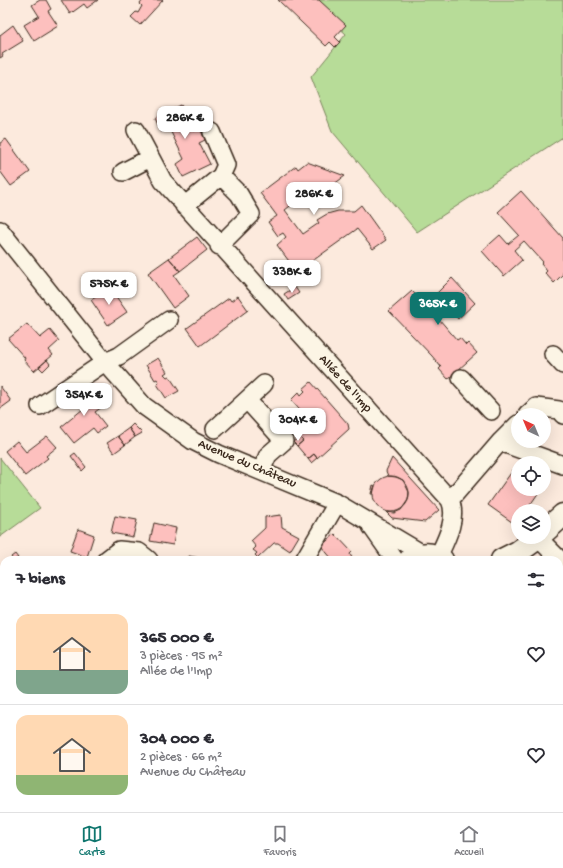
<!DOCTYPE html>
<html lang="fr">
<meta charset="utf-8">
<style>
:root{--surface:#fff;--page:#f2f2f3;--text:#2b2b33;--muted:#7c7c81;--line:#e1e1e2;--accent:#0f766e}
body{margin:0;font-family:"Gochi Hand",sans-serif;background:var(--page);color:var(--text);height:100vh;display:flex;flex-direction:column;font-size:15px;white-space:nowrap}
*{box-sizing:border-box;margin:0}
p{font-size:13px;color:var(--muted)}
.icon{flex:none;width:22px;height:22px;fill:none;stroke:currentColor;stroke-width:2;stroke-linecap:round;stroke-linejoin:round}
.map{position:relative;flex:1;overflow:hidden}
.side{position:absolute;left:0px;top:556px;width:563px;height:256px;display:flex;flex-direction:column;background:var(--surface);border-radius:12px 12px 0 0;box-shadow:0 4px 16px #0002}
.side>*{flex:none}
.needle{width:26px;rotate:316deg}
.tools{position:absolute;left:511px;top:408px;display:grid;gap:8px}
.tools a{display:grid;place-items:center;width:40px;height:40px;border-radius:50%;background:var(--surface);box-shadow:0 4px 16px #0002;font-size:20px}
.price{position:absolute;translate:-50% -34px;padding:0 9px;border-radius:8px;background:#fff;color:#222;font-size:13px;line-height:26px;filter:drop-shadow(0 1px 2px #0008)}
.price::after{content:'';position:absolute;left:50%;top:24px;width:12px;height:9px;margin-left:-6px;background:inherit;clip-path:polygon(0 0,100% 0,50% 100%)}
.price.active{background:var(--accent);color:#fff}
ul{padding:0;list-style:none}
li{display:flex;align-items:center;gap:12px;height:100px;padding:0 16px}
li+li{border-top:1px solid var(--line)}
li span{display:grid;place-items:center;flex:none;width:112px;height:80px;border-radius:12px;color:#555}
li>.icon{margin-inline-start:auto}
span .icon{width:48px;height:48px;fill:#fffc;stroke-width:1}
li b{font-size:17px}
h2{display:flex;justify-content:space-between;align-items:center;height:48px;padding:0 16px;font-size:17px}
.menu{display:flex;justify-content:space-around;align-items:center;height:56px;border-top:1px solid var(--line);background:var(--surface);font-size:11px;color:var(--muted)}
.menu a{display:grid;justify-items:center;gap:2px}
.menu .active{color:var(--accent)}
.map>svg:first-child{display:block}
</style>
<div class="map">
<svg width="563" height="812" viewBox="0 0 563 812">
<rect width="100%" height="100%" fill="#fceadd"/>
<filter id="ink" filterUnits="userSpaceOnUse"><feTurbulence type="fractalNoise" baseFrequency=".025" numOctaves="2"/><feDisplacementMap in="SourceGraphic" scale="8" xChannelSelector="R" yChannelSelector="G"/><feConvolveMatrix kernelMatrix="1 2 1 2 8 2 1 2 1" color-interpolation-filters="sRGB"/></filter>
<g filter="url(#ink)">
<path fill="#b7dc98" stroke="#79835b" d="M308,0h255v137l-146,95 -85,-101 -21,-54 35,-43z
M0,458l40,50 -40,29z"/>
<path fill="#fdc0be" stroke="#3b2a1e" d="M40,0h6l5,9 -3,2 10,15 -24,15 -10,-16 15,-9 -7,-11z
M61,0h37l-11,8 -3,-4 -14,10z
M143,0h20l-23,25 -9,-8 5,-5 2,1 4,-7 -2,-2z
M278,0h41l27,25 -11,12 5,5 -5,5 -5,-5 -4,4z
M13,25l10,16 -21,13 1,2 -3,2v-23z
M181,105l13,26 6,-3 5,12 -6,3 11,21 -27,13 -6,-13 7,-5 -15,-31 -8,4 -6,-14z
M197,124l3,4 -6,3 -2,-4z
M6,139l24,33 -19,14 -11,-15v-28z
M307,162l38,14 -27,20 -6,-7 -27,21 18,24 16,-11 -2,-3 10,-6 11,-3h16l7,-6 25,35 -13,9 -16,-20 -60,43 -20,-27 9,-8 -3,-4 -5,3 -10,-14 9,-6 -17,-23 36,-27 2,3z
M521,191l42,47v36l-9,9 -9,-10 2,-2 -6,-7 2,-2 -19,-21 -10,9 8,10 -18,16 -22,-25 18,-16 8,9 11,-9 -21,-23z
M197,237l10,13 -27,21 -11,-13z
M169,258l11,13 -6,4 15,21 -16,12 -25,-35z
M452,278l23,25 -17,16 -9,-9 -10,9 18,21 3,-2 6,7 2,-2 9,10 -29,26 -9,-10 2,-2 -9,-11 -43,-45 23,-20 21,22 10,-9 -8,-9z
M295,287l4,6 -11,7 -4,-6z
M110,288l17,24 -19,13 -17,-25z
M238,296l10,14 -48,36 -13,-18 42,-30 2,3z
M27,324l13,14 10,-8 9,11 -10,9 4,5 -19,16 -10,-11 1,-2 -17,-19z
M158,358l9,14 -3,2 3,3 2,-1 10,15 -13,7 -9,-14 2,-2 -2,-3 -2,1 -9,-15z
M47,360l3,4 -7,7 -4,-4z
M311,382l37,42 1,5 -32,29 -3,-4 -6,5 -11,-13 6,-5 -4,-4 14,-12 -22,-25 8,-8 2,3 4,-4 -2,-2z
M0,386l11,15 -11,8z
M86,387l16,20 -7,5 11,14 -9,7 -4,-5 -19,15 -13,-16 22,-18 -10,-12z
M307,418l6,7 -2,2 -5,-8z
M133,424l9,9 -7,4 -6,-9z
M129,428l6,9 -10,8 -7,-9z
M47,436l10,11 -11,9 2,2 -23,18 -20,-25 12,-10 9,11z
M118,436l7,9 -11,8 -7,-10z
M299,437l4,4 -6,5 -4,-4z
M75,453l11,14 -4,4 -11,-15z
M314,454l3,4 -6,5 -3,-4z
M392,458l47,52 -14,12 -33,-4 -6,-6 8,1 7,-3 7,-10 1,-8 -6,-12 -7,-3 -8,-1 -2,-5z
M513,470l5,1v18h23l-15,22h-8v11l-2,3 -28,-20z
M373 494a18 18 0 1 1 36 0a18 18 0 1 1-36 0Z
M373,485l2,1 -2,8h-2z
M281,515l1,12 17,9 -9,15 -12,-8h-4l-16,15 -3,-3 2,-2 -4,-3 3,-3 -5,-6 14,-13v-11z
M115,516l22,4 -4,17 -22,-4z
M154,523l22,5 -3,17 -23,-4z
M78,529l16,6 -7,22 -17,-6z
M335,534l17,18 -2,2 3,6h-20l-12,-14z
M15,554l3,4 -5,2 -2,-3z
M189,556l22,4h-23z
M563,609v24l-4,1v-23z
M560,689l3,9v21l-4,2z
M0,787l4,2v18l-4,-1z
M66,808h10l3,4h-20z
M180,808h18l-1,4h-17z
M292,808h14l7,4h-23z"/>
<g fill="none" stroke-linecap="round" stroke-linejoin="round">
<defs>
<path id="minor" d="M136,130l27,51 287,319c8,18 -4,40 -12,57
M123,172l27,-14
M184,206l37,-30 5,-11 -14,-33
M0,230l105,132 39,44 49,35 26,13 118,49 86,51
M219,246l32,-32 -12,-20 -18,-18
M553,354l10,11
M461,378l30,33
M247,400l37,41 -16,14 -7,16
M40,406l65,-44 14,-6 50,-36
M527,415l9,-8 23,3 4,5
M215,429l49,-45
M500,442l18,-18
M450,500l50,-58 63,23
M371,526l24,34
M538,538l25,25
M106,560l13,-10 20,2 10,8
M304,560l33,-57
M0,650l4,-2
M559,795l4,-1
M104,808l3,4
M508,809l5,-1
M34,812l6,-4
M471,812l2,-4"/>
<path id="major" d="M544,532l19,-17
M410,560c11,-7 21,-8 32,0
M502,560l16,-8 21,-15
M238,812l5,-4"/>
</defs>
<use href="#minor" stroke="#3b2a1e" stroke-width="20"/>
<use href="#major" stroke="#3b2a1e" stroke-width="25"/>
<use href="#minor" stroke="#fcf5e5" stroke-width="17"/>
<use href="#major" stroke="#fcf5e5" stroke-width="22"/>
</g>
</g>
<g text-anchor="middle" dominant-baseline="central" stroke-width="4" stroke-linejoin="round" paint-order="stroke">
<g font-size="13" fill="#3b2a1e" stroke="#fcf5e5">
<text transform="translate(345 384) rotate(48)">Allée de l'Imp</text>
<text transform="translate(247 464) rotate(23)">Avenue du Château</text>
</g>
</g>
</svg>
<div class="tools">
<a><svg class="needle" viewBox="-14 -14 28 28"><path d="M0-13l5 13h-10z" fill="#e53935"/><path d="M0 13l5-13h-10z" fill="#7c7c81"/></svg></a>
<a><svg class="icon" aria-label="locate" viewBox="0 0 24 24"><circle cx="12" cy="12" r="6"/><path d="M12 2v4M12 18v4M2 12h4M18 12h4"/></svg></a>
<a><svg class="icon" aria-label="layers" viewBox="0 0 24 24"><path d="M12 4l9 5-9 5-9-5zM3 14l9 5 9-5"/></svg></a>
</div>
<b class="price" style="left:185px;top:140px">286K €</b>
<b class="price" style="left:314px;top:216px">286K €</b>
<b class="price" style="left:292px;top:294px">338K €</b>
<b class="price" style="left:109px;top:306px">575K €</b>
<b class="price active" style="left:438px;top:326px">365K €</b>
<b class="price" style="left:84px;top:417px">354K €</b>
<b class="price" style="left:298px;top:442px">304K €</b>
<section class="side">
<h2>7 biens<svg class="icon" aria-label="filters" viewBox="0 0 24 24"><path d="M4 7h16M4 17h16"/><circle cx="9" cy="7" r="2"/><circle cx="15" cy="17" r="2"/></svg></h2>
<ul>
<li><span style="background:linear-gradient(#ffd9b3 70%,#7fa58c 0)"><svg class="icon" aria-label="home" viewBox="0 0 24 24"><path d="M3 11l9-7 9 7M6 9v11h12V9"/></svg></span><div><b>365 000 €</b><p>3 pièces · 95 m²</p><p>Allée de l'Imp</p></div><svg class="icon" aria-label="heart" viewBox="0 0 24 24"><path d="M12 20l-8-8c-3-5 5-10 8-4 3-6 11-1 8 4z"/></svg></li>
<li><span style="background:linear-gradient(#ffd9b3 75%,#8fb573 0)"><svg class="icon" aria-label="home" viewBox="0 0 24 24"><path d="M3 11l9-7 9 7M6 9v11h12V9"/></svg></span><div><b>304 000 €</b><p>2 pièces · 66 m²</p><p>Avenue du Château</p></div><svg class="icon" aria-label="heart" viewBox="0 0 24 24"><path d="M12 20l-8-8c-3-5 5-10 8-4 3-6 11-1 8 4z"/></svg></li>
</ul>
</section>
</div>
<nav class="menu">
<a class="active"><svg class="icon" aria-label="map" viewBox="0 0 24 24"><path d="M3 6l6-2 6 2 6-2v14l-6 2-6-2-6 2zM9 4v14M15 6v14"/></svg>Carte</a>
<a><svg class="icon" aria-label="saved" viewBox="0 0 24 24"><path d="M7 4h10v16l-5-4-5 4z"/></svg>Favoris</a>
<a><svg class="icon" aria-label="home" viewBox="0 0 24 24"><path d="M3 11l9-7 9 7M6 9v11h12V9"/></svg>Accueil</a>
</nav>
